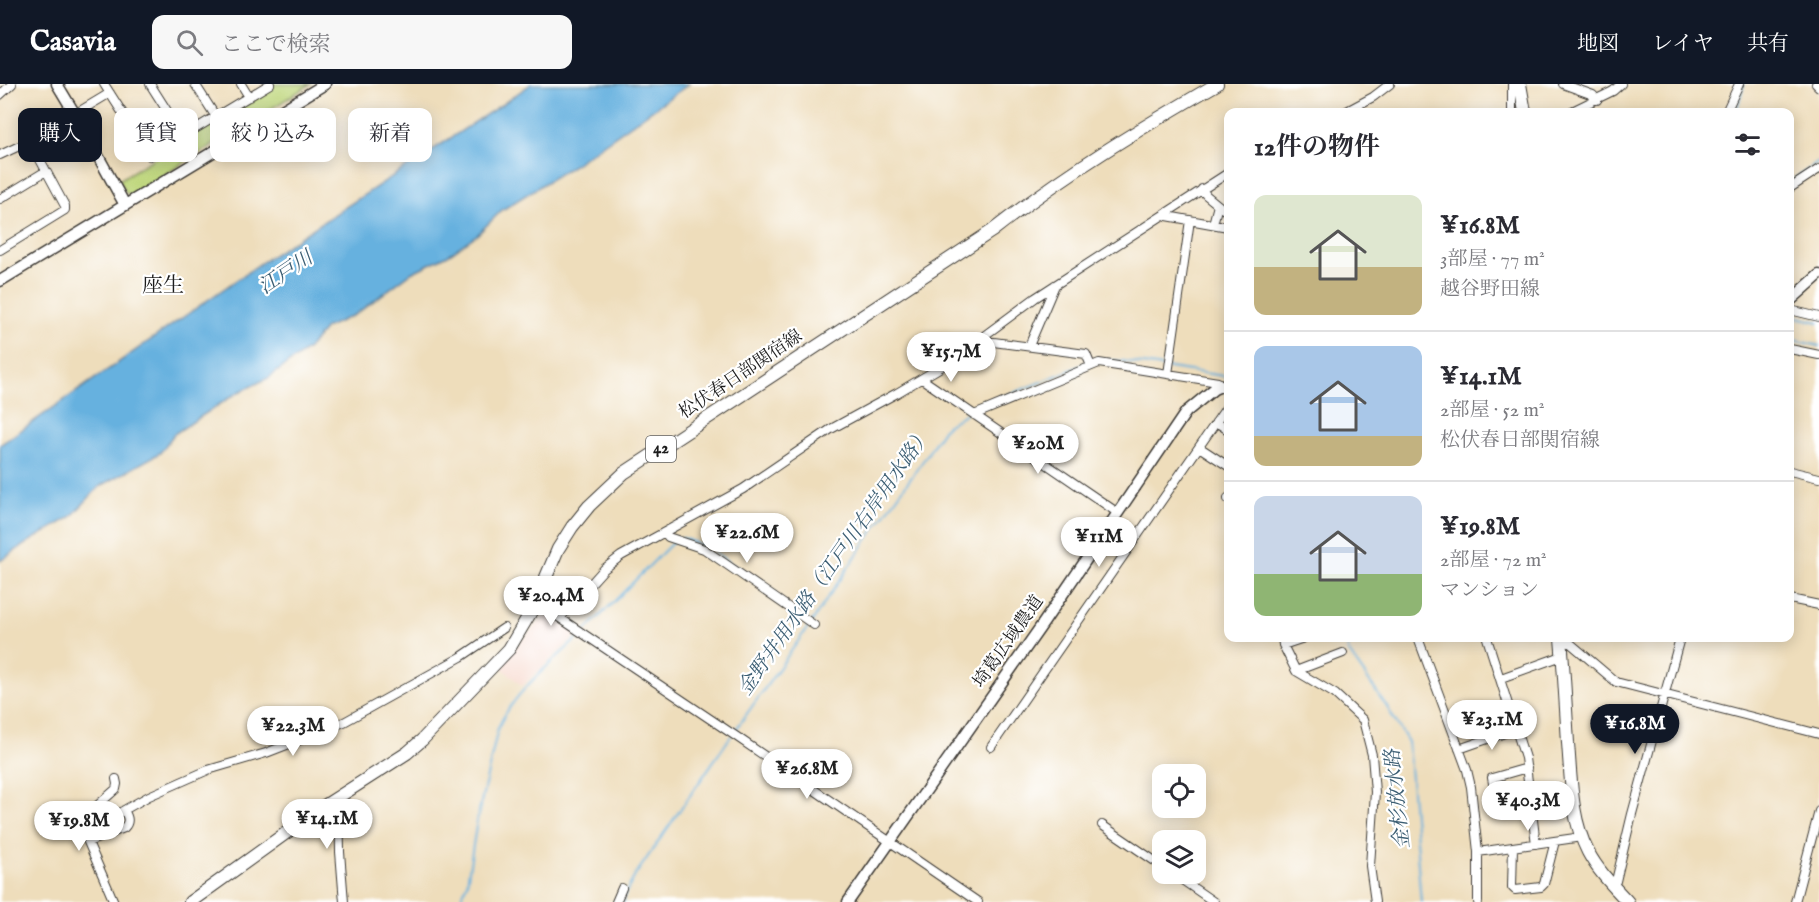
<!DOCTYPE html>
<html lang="ja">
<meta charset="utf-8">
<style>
:root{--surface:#fff;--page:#f7f7f7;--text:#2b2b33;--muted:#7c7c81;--line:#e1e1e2;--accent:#111827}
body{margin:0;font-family:"IM FELL English","Noto Serif JP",serif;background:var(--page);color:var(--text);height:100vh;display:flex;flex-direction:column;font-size:22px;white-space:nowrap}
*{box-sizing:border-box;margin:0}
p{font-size:20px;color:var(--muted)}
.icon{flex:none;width:33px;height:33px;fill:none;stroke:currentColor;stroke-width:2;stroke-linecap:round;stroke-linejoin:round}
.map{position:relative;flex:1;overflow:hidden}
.panel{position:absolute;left:1224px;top:24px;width:570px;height:534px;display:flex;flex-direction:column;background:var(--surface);border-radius:12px;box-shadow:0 3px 15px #0003}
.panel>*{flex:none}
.banner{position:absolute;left:18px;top:24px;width:570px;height:54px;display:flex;gap:12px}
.tools{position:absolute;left:1152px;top:680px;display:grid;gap:12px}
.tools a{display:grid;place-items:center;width:54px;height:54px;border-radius:12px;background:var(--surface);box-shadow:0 3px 15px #0003;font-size:30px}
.price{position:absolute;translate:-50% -51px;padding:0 14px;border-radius:21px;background:#fff;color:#222;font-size:20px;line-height:39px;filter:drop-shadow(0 2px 3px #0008)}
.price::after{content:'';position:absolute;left:50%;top:36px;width:18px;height:14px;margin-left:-9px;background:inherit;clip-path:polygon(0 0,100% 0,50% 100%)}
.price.on{background:var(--accent);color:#fff}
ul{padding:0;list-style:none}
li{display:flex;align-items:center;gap:18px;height:150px;padding:0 30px}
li+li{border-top:2px solid var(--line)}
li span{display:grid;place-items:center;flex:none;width:168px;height:120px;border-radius:12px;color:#555}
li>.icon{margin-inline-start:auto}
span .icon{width:72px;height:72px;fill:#fffc;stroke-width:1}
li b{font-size:26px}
h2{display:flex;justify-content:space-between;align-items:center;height:72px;padding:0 30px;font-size:26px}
.tag{padding:0 21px;border-radius:12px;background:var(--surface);box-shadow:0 3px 15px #0003;font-size:21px;line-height:54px}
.tag.on{background:var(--accent);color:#fff}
header{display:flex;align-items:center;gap:36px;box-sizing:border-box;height:84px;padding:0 30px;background:var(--accent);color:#fff}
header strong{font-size:28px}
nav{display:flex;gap:33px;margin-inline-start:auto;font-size:21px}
.search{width:420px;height:54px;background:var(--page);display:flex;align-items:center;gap:15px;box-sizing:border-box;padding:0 21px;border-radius:12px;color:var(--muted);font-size:22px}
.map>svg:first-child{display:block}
</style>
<header>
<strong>Casavia</strong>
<div class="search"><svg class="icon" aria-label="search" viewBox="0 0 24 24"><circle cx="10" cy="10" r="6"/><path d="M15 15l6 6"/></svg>ここで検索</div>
<nav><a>地図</a><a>レイヤ</a><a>共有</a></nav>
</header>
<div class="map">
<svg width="1819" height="818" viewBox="0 0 1819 818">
<rect width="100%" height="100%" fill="#fff"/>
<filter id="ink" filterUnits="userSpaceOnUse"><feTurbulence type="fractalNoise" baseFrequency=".0167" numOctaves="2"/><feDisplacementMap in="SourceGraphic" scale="12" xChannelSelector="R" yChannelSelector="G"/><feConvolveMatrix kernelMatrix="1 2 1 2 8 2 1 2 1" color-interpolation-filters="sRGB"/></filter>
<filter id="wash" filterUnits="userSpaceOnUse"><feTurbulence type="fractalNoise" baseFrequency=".008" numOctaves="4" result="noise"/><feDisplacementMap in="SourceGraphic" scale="24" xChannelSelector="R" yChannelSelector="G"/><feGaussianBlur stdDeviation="1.35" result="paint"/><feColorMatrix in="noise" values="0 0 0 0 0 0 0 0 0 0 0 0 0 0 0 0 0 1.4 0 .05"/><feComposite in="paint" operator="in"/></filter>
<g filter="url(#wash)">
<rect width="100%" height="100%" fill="#edb"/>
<path fill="#f6d2c4" d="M545,532h5l27,19 -55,51 -23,-21z"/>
<path fill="#bed67a" stroke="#6d794b" stroke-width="1.5" d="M273,0h38l-179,111 -6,-2 -7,-13z"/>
<path fill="#66b1df" stroke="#41667e" stroke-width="1.5" d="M531,0h158l-114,80 -73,46 -24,24 -30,21 -37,18 -55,41 -31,14 -17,21 -40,29 -31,15 -63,41 -14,19 -61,34 -28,30 -41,24 -30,20v-116l268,-187 233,-153z"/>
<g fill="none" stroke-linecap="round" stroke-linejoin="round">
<path stroke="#66b1df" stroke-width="2" d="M1736,28l8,-28
M1790,98l29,-20
M1793,232l26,6
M1790,255l29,7
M1100,276l22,1 102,15 3,3
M971,326l117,-47
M682,454l25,9
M714,468l62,42
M585,547l89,-90
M1347,554l1,13 39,56 21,35 13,160
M734,648l79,-112 55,-82 57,-80 20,-31 21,-14
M460,818l7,-19 10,-63 21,-92c17,-38 54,-65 83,-93
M623,818l2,-8 11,-20 95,-138"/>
</g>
</g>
<g filter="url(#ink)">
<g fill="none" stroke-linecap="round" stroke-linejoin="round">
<defs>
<path id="street" d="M104,0l46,72 120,-72
M150,0l33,52
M195,0l21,33
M241,0l8,13
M1512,0v28
M1563,0l30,11 4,5
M1816,0l3,3
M0,11l12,-11
M1345,28l28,-15 17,-13
M1570,28l43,-21 8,-7
M1726,28l13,-28
M0,71l30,-14 80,-48
M1790,104l29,-19
M1202,105l4,6 22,18
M0,115l46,-28
M1165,129l2,3 61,11
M1213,140l5,-19
M0,166l65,-40v-4l-35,-65
M1790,226l29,7
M978,256l108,14 5,12
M1029,262l26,-61
M1790,265l29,6
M1168,290l22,-154
M922,295l196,134
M974,331l125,-52 119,19 2,4
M1216,338l12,8
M1199,363l29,19
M1790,387l29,7
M1228,414v1
M665,448l3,5 36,12 110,76
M1790,515l29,6
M536,518l201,135 241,165
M560,534l44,-49 17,-13 122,-67 88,-60 66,-36 49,-29 89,-66 193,-125
M1282,554l1,7 13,26 39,23 28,26 9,35 3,37 -5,74 5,36
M1418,554l49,132 4,17 7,65v50
M1487,554l38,120 11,86
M1561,558l9,1 46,39 203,52
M1283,561l21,-7
M1296,587l47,-18
M1501,594l61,-22
M991,663l237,-342
M1459,665l57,-20
M1527,684l-35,10 5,26 34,-2
M339,712l1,56 4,50
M1532,728l42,-4
M1102,741l60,41
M63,746h18l13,-3 55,-31 59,-26 58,-17 54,-21 24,-10 117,-65 43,-29
M81,746l-1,-2 1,-8 35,-31 1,-5 -1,-5
M1513,763l-1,40 3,3 26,-3 3,-3 11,-43
M1478,768l104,-15
M1172,789l42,29
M1612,801l4,-4 16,-67 48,-176
M114,818l-26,-60 36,-14c6,-6 4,-11 0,-18
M616,818l6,-14
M1795,818l24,-91"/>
<path id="secondary" d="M57,0l18,30 50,91
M0,197l325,-197
M1790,217l29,-26
M848,818l196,-280 142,-210 28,-23 14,-6"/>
<path id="primary" d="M1520,0l5,28
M1561,554c3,35 5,70 7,105 3,36 3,76 20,109 10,19 25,34 40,50
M190,818l128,-92 89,-57 15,-13 87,-91 23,-39 26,-61 14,-22 17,-21 35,-33 368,-242c71,-56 147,-102 225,-147"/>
</defs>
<use href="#street" stroke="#3c3934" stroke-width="10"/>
<use href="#secondary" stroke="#3c3934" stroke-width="13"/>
<use href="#primary" stroke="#3c3934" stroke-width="14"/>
<use href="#street" stroke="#fff" stroke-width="8"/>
<use href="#secondary" stroke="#fff" stroke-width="10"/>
<use href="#primary" stroke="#fff" stroke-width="12"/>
</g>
</g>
<g text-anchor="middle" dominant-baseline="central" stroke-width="4.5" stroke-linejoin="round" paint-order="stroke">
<rect fill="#fff" stroke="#606060" stroke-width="1.5" x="646" y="352" width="30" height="26" rx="4.5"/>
<g font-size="16" font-weight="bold" fill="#1c1c1c">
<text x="661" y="365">42</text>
</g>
<g font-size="18" fill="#1c1c1c" stroke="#fff">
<text transform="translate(741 291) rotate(-34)">松伏春日部関宿線</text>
<text transform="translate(1009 558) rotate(-55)">埼葛広域農道</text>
</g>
<g font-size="20" font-style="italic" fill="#3d5f74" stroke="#fff">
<text transform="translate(286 189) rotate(-34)">江戸川</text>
<text transform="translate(835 478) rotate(-55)">金野井用水路（江戸川右岸用水路）</text>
<text transform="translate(1398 715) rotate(-96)">金杉放水路</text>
</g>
<g font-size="21" fill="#1c1c1c" stroke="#fff">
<text x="163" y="202">座生</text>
</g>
</g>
</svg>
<div class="tools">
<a><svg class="icon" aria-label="locate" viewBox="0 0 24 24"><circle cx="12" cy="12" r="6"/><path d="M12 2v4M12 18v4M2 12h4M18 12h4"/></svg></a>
<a><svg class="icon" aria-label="layers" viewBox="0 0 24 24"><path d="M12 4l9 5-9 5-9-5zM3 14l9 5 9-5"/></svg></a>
</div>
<b class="price" style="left:951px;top:299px">¥15.7M</b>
<b class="price" style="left:1038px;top:391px">¥20M</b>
<b class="price" style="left:747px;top:480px">¥22.6M</b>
<b class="price" style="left:1099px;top:484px">¥11M</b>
<b class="price" style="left:551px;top:543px">¥20.4M</b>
<b class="price" style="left:1492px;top:667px">¥23.1M</b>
<b class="price on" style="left:1635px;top:671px">¥16.8M</b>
<b class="price" style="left:293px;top:673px">¥22.3M</b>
<b class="price" style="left:807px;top:716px">¥26.8M</b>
<b class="price" style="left:1528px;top:748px">¥40.3M</b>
<b class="price" style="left:327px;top:766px">¥14.1M</b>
<b class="price" style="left:79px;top:768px">¥19.8M</b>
<div class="banner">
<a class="tag on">購入</a>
<a class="tag">賃貸</a>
<a class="tag">絞り込み</a>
<a class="tag">新着</a>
</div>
<section class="panel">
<h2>12件の物件<svg class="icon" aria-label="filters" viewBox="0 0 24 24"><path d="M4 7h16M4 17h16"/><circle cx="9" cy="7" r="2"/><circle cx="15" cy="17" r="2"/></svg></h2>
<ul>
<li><span style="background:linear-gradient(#dfe7d0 60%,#c2b280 0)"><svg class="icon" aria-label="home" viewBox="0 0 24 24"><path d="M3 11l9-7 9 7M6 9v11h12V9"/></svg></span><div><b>¥16.8M</b><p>3部屋 · 77 m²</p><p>越谷野田線</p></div></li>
<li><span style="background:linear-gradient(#a9c7e8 75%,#c2b280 0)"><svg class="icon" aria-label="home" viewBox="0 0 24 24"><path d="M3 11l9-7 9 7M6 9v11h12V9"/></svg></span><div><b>¥14.1M</b><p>2部屋 · 52 m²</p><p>松伏春日部関宿線</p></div></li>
<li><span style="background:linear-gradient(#c9d6e8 65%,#8fb573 0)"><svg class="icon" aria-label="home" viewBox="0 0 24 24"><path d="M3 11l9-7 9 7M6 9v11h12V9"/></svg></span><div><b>¥19.8M</b><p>2部屋 · 72 m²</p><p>マンション</p></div></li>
</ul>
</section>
</div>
